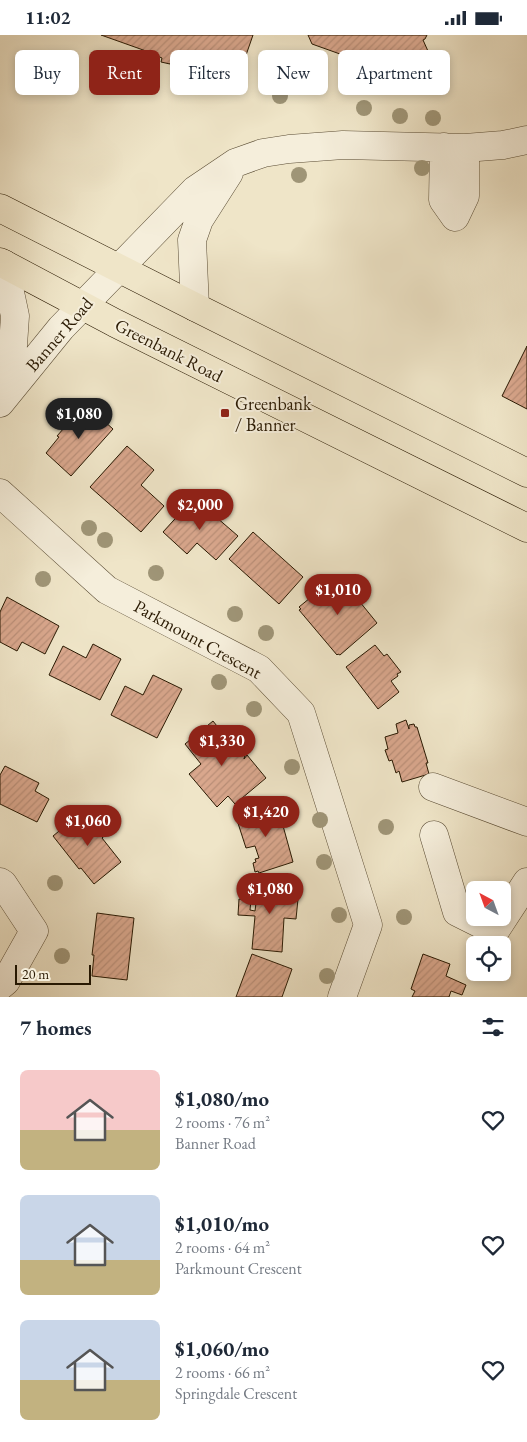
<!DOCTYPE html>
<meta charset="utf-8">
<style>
:root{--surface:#fff;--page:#f6f6f7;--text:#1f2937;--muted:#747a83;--accent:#8f2418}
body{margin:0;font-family:"EB Garamond",serif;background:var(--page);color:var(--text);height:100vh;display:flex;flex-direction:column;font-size:19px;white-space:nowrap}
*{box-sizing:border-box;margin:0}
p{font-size:16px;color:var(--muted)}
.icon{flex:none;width:28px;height:28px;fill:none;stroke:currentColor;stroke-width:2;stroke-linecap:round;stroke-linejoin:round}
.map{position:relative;height:962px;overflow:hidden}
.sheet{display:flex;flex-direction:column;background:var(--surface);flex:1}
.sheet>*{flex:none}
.hud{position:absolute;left:15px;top:15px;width:498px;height:45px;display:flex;gap:10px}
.needle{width:32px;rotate:319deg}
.controls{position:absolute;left:466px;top:846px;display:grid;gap:10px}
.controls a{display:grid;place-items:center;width:45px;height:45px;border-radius:8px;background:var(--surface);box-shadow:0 2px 8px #0003;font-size:25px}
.scale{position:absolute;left:15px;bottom:12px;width:76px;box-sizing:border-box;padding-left:5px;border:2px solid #291902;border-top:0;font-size:14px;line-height:18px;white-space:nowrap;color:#291902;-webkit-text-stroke:4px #f5eedb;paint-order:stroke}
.price{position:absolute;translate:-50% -42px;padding:0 11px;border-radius:18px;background:var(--accent);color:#fff;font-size:16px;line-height:32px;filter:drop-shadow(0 1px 2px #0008)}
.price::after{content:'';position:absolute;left:50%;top:30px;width:15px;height:11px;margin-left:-8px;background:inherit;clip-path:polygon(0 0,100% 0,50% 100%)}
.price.active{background:#222;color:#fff}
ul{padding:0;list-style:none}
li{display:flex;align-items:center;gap:15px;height:125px;padding:0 20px}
li span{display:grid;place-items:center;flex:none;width:140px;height:100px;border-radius:8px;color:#555}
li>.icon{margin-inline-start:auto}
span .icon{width:60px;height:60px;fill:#fffc;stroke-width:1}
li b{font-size:21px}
h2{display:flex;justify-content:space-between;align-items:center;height:60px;padding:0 20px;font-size:21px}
.pill{padding:0 18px;border-radius:8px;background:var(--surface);box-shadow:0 2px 8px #0003;font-size:18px;line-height:45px}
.pill.active{background:var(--accent);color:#fff}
.status{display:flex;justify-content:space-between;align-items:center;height:35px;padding:0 25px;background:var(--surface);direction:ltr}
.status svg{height:14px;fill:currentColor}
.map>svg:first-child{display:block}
</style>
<div class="status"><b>11:02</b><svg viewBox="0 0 49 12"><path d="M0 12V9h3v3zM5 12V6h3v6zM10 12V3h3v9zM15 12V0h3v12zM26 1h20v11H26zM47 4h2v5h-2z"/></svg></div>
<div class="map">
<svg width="527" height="962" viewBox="0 0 527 962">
<defs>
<pattern id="building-hatch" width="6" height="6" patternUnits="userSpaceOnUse" patternTransform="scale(1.25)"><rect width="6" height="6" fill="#d9a78d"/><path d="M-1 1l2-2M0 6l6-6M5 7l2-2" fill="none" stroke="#ba8f78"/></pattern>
</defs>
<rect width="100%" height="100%" fill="#efe5c8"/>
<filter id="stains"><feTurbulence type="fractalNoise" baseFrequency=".004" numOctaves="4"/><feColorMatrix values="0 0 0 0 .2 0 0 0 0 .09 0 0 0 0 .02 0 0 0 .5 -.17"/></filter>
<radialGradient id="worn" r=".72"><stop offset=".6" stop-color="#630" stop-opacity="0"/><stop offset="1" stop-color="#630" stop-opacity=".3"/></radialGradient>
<path fill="url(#building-hatch)" stroke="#291902" d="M101,0h152l-17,49 -48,-17 -2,4 -8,-3 1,-4 -8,-3 -1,3 -9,-2 1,-4 -7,-3 -2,4 -8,-3 1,-5z
M308,0h119l-2,4 -2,1 9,20 -7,22 -22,10 -22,-8 -10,-21 -3,1 -56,-20z
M527,311v63l-25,-13z
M85,369l28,25 -42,47 -25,-23 13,-16 -2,-1z
M127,411l27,24 -13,15 23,21 -23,26 -51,-45z
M194,463l44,38 -22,24 -19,-17 -10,11 -24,-22z
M253,497l50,45 -24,27 -50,-45z
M338,540l39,48 -37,32 -2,-1 -1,1 -38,-45 2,-1 -2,-2z
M7,562l52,29 -14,28 -23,-12 -5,9 -17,-9v-30z
M93,609l28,15 -21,41 -51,-25 14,-29 23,12z
M375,610l9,11 3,-2 14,18 -4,2 1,2 -7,5 8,11 -21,17 -32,-42z
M153,640l29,14 -25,49 -46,-23 14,-29 18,9z
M406,685l3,9v-4l5,-1 1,3h2l11,36h-2l3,11 -27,8 -3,-11 -3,2 -4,-13 -3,1 -4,-11 3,-1 -3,-12 13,-4 -2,-9z
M213,686l23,29 3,-1 6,6 -1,4 3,-4 19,23 -31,26 -7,-8 -11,11 -28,-33 12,-10 -16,-20z
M5,731l34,17 -4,8 14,8 -12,23 -37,-18v-29z
M277,769l16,58 -34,11 -1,-2 -3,1 -2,-9 3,-1 -1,-3 4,-1 -4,-12 -9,2 -10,-31z
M81,778l9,12 8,-6 11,13 -7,6 19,24 -27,22 -13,-16 -2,1 -26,-33z
M259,844h7l-1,8 34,2 -3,30 -12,-1 -2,34 -30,-3 3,-33 -17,-1 1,-16 12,1 -1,10 5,1z
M97,878l37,5 -7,62 -35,-4 2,-21h-2z
M252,919l40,15 -10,28h-46z
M423,919l27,10 -4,12 20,9 -4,10 -11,-4 -2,6h-37l3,-6 -4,-2z"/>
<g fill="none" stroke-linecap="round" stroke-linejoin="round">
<defs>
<path id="minor" d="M444,112l-1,53 12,17 10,-21v-48
M195,272l-3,-67 7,-20 30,-47
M3,360l9,-35 3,-44 -11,-52
M0,368l61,-75 134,-138 40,-27 28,-10 26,-4 54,-4 122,3 38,-3 24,-5
M0,458l107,97 152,79 42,44 67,212 -26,72
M433,752l94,35
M434,800l23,77 38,19 32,-49
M0,847l3,2 31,47 -28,50 -6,5"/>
<path id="major" d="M0,173l195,99 332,166
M0,227l115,61 412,205"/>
</defs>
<use href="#minor" stroke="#5a4c34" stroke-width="29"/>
<use href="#major" stroke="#291902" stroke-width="29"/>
<use href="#minor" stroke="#f5eedb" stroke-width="28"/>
<use href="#major" stroke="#efe5c8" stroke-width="28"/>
</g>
<g fill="#9f9577">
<circle cx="290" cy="36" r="8"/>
<circle cx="280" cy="61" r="8"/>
<circle cx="364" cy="73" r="8"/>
<circle cx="400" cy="81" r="8"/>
<circle cx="433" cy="83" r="8"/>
<circle cx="422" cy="133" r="8"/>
<circle cx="299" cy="140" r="8"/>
<circle cx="89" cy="493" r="8"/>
<circle cx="105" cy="505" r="8"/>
<circle cx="156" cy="538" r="8"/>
<circle cx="43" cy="544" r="8"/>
<circle cx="235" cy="579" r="8"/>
<circle cx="266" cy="598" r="8"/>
<circle cx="219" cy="647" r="8"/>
<circle cx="254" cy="674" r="8"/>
<circle cx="292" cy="732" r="8"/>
<circle cx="320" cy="785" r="8"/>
<circle cx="386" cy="792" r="8"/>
<circle cx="324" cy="827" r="8"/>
<circle cx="55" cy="848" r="8"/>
<circle cx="339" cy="880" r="8"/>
<circle cx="404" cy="882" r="8"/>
<circle cx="62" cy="921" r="8"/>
<circle cx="327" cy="941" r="8"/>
</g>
<rect fill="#8f2418" stroke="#f5eedb" stroke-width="2" x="220" y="373" width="10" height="10" rx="2.5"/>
<g text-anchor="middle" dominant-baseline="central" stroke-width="4" stroke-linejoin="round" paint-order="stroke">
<g font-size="18" fill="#291902" stroke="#f5eedb">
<text transform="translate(59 299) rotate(-49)">Banner Road</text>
<text transform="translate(169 315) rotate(27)">Greenbank Road</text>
<text transform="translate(198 604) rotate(29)">Parkmount Crescent</text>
</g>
<g font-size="18" fill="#291902" stroke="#f5eedb" text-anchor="start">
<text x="235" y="368">Greenbank<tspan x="235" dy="21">/ Banner</tspan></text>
</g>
</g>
<rect width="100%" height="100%" filter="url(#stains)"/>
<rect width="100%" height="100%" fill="url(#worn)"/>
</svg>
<div class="controls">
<a><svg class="needle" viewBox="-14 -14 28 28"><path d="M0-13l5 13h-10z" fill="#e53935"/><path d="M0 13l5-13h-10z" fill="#747a83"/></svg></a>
<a><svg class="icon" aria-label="locate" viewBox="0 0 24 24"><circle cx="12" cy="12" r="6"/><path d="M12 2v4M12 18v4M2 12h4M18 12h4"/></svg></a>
</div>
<div class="scale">20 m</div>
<b class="price active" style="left:79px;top:405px">$1,080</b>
<b class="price" style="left:200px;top:496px">$2,000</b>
<b class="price" style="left:338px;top:581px">$1,010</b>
<b class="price" style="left:222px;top:732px">$1,330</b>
<b class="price" style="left:266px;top:803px">$1,420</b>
<b class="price" style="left:88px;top:812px">$1,060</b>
<b class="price" style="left:270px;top:880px">$1,080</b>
<div class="hud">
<a class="pill">Buy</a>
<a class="pill active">Rent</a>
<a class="pill">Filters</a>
<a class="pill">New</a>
<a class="pill">Apartment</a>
</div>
</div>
<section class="sheet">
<h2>7 homes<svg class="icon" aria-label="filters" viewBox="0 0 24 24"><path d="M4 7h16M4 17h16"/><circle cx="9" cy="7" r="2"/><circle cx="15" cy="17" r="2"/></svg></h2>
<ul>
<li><span style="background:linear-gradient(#f6c9c9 60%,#c2b280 0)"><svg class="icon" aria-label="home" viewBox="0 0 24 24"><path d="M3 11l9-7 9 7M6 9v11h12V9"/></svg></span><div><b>$1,080/mo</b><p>2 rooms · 76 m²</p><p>Banner Road</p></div><svg class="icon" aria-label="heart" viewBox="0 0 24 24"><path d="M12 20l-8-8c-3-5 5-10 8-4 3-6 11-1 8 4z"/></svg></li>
<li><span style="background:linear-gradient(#c9d6e8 65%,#c2b280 0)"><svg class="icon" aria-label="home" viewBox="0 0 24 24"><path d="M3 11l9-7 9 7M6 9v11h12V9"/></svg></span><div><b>$1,010/mo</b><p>2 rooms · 64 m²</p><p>Parkmount Crescent</p></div><svg class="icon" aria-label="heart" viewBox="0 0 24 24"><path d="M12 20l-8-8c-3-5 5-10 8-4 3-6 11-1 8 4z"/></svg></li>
<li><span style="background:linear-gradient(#c9d6e8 60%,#c2b280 0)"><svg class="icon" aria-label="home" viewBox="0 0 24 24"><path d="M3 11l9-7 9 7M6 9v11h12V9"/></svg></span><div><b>$1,060/mo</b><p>2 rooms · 66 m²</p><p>Springdale Crescent</p></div><svg class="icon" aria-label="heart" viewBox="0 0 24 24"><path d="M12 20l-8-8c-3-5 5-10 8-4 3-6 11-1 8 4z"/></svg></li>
</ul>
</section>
